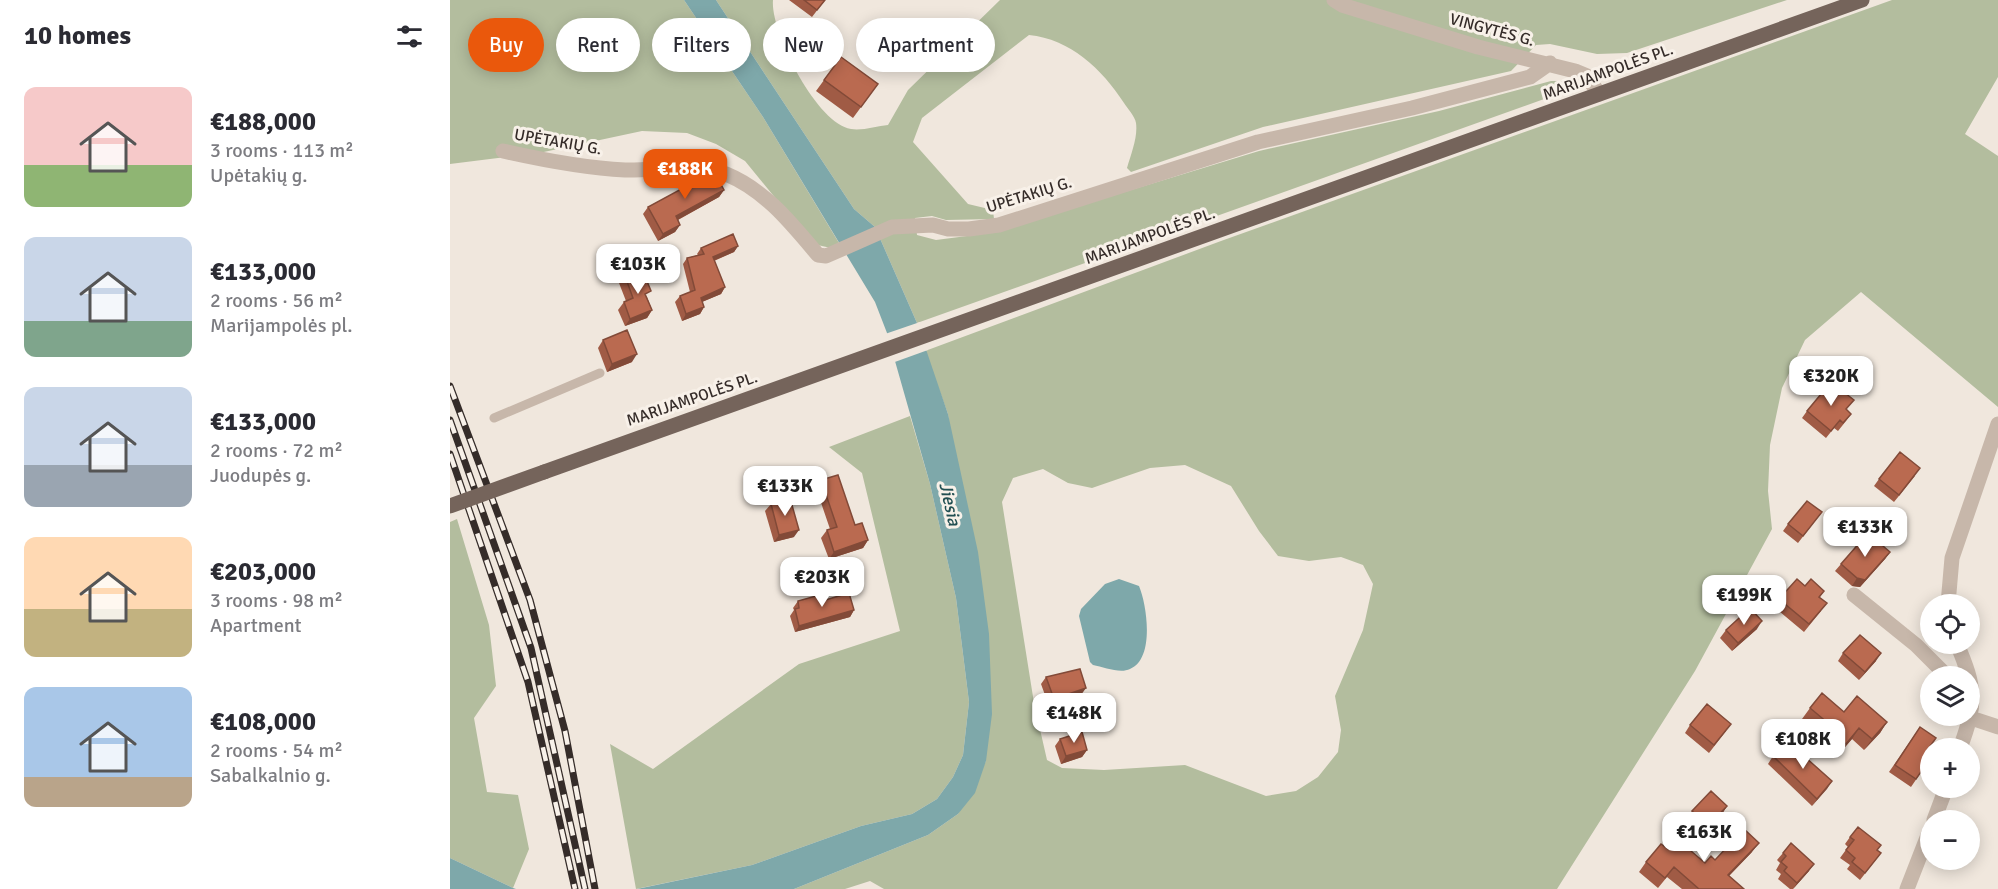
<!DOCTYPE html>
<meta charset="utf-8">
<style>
:root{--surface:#fff;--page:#f7f7f7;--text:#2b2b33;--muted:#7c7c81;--accent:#ea580c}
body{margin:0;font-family:Signika,sans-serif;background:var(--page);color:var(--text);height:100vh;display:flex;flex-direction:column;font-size:22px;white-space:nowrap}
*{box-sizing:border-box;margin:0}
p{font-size:20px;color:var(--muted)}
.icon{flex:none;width:33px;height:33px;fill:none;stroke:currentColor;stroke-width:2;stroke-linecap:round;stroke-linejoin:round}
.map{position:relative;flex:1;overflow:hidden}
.details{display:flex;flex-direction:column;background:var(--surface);width:450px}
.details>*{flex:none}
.top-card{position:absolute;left:18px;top:18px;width:570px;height:54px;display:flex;gap:12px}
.controls{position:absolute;left:1470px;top:594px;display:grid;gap:12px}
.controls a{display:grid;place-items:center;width:60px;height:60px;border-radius:50%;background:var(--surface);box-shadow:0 3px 15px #0003;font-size:30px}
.price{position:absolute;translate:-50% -51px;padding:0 14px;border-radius:12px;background:#fff;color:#222;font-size:20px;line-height:39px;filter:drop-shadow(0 2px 3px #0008)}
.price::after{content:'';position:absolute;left:50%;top:36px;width:18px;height:14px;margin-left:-9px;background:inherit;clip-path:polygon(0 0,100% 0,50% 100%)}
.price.selected{background:var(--accent);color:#fff}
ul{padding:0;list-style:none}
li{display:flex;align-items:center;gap:18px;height:150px;padding:0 24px}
li span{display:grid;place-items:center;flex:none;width:168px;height:120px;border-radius:12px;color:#555}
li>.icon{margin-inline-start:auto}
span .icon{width:72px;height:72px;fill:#fffc;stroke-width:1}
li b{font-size:26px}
h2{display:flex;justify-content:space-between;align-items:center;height:72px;padding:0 24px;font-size:26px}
.tag{padding:0 21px;border-radius:27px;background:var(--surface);box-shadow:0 3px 15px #0003;font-size:21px;line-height:54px}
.tag.selected{background:var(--accent);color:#fff}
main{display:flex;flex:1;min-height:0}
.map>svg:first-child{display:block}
</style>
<main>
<section class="details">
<h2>10 homes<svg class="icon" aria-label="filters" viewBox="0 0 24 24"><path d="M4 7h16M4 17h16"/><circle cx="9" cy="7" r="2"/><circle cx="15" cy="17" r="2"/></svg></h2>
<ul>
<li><span style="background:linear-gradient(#f6c9c9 65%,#8fb573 0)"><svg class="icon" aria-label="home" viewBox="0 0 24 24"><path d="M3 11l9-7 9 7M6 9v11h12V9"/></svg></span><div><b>€188,000</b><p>3 rooms · 113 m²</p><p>Upėtakių g.</p></div></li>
<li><span style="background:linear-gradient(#c9d6e8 70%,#7fa58c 0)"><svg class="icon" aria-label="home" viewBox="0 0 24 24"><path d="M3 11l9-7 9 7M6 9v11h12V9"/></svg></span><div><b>€133,000</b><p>2 rooms · 56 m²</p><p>Marijampolės pl.</p></div></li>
<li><span style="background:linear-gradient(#c9d6e8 65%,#9aa5b1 0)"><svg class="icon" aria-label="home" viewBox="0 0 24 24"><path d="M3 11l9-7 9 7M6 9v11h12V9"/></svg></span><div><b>€133,000</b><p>2 rooms · 72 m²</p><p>Juodupės g.</p></div></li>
<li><span style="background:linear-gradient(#ffd9b3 60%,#c2b280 0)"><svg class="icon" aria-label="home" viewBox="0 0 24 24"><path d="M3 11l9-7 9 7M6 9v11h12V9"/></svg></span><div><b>€203,000</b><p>3 rooms · 98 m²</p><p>Apartment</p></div></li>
<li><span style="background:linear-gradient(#a9c7e8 75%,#b9a48a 0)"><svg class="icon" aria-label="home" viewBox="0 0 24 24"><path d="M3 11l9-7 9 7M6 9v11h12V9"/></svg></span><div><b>€108,000</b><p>2 rooms · 54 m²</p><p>Sabalkalnio g.</p></div></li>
</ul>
</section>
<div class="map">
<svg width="1548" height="889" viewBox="0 0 1548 889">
<rect width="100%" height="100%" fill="#f0e7dd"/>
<path fill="#b3bd9e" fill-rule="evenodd" d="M0,0h234l79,117 76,126 -8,5 -18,-4 -68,-83 -29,-17 -29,-11 -45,-2 -103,22 -89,11z
M266,0h57c-3,32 44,124 78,129 11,2 26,-3 37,-4l20,-35 92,-90h787l-160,53 -30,1 -47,-10 -14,1 -25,26 -248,56 -132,45 -4,-4c4,-14 11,-31 9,-45 -1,-7 -9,-15 -12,-20 -22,-34 -54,-64 -95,-68l-107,83 -9,24 55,62 25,6 1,9 -48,1 -14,-4 -17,2 2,17 19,5 54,-7 269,-82 180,-40 112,-30h16l5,8 -655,234 -42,-96 -21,-18z
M1442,0h106v77l-33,57 33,22v251l-137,-115 -56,48 -23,48 -12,57 -2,46 4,38 -77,142 -138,218h-673l-14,-8 -25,8h-51l134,-54 30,-21 28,-53 -38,-347 -23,-63 296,-110zM735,465l46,21 28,45 19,25 31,5 32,-4 22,8 10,19 -10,46 -28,66 6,34 -3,22 -20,25 -22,14 -30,5 -81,-31 -81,5 -42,-2 -15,-8 -13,-57 -32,-201 11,-24 30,-9 25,14 24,5 58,-20z
M460,416l20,68 26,114 13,104 -6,53 -10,22 -16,22 -25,15 -51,12 -109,39 -116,24 -26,-145 43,25 146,-105 101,-33 -38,-158 -33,-26z
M7,519l32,106 7,61 -22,32 13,74 31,3 11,54 -16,39 -63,-30v-336z"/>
<path fill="#7ea8aa" d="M234,0h32l138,209 21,18 42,96 31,91 30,138 11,82 3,80 -6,47 -11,32 -17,21 -30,21 -134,54h-157l115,-24 109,-39 51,-12 25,-15 16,-22 10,-22 6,-53 -13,-104 -26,-114 -43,-151 -12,-31 -112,-185z
M669,579l20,7c8,19 16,73 -9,83 -10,5 -26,-2 -37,-4l-3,-3 -11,-46 2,-7 24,-25z
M0,858l63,30 3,1h-66z"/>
<path fill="#f0e7dd" d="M470,322l8,28 -36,13 -7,-29z"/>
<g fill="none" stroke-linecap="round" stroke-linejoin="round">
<path stroke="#c7b7aa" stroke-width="9" d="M44,418l106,-45"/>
<path stroke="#c7b7aa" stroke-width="15" d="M884,0l8,5 136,42 97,24 12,5 12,18
M53,151c40,9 81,17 122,19 32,1 70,-9 101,4 39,16 65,49 92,81l8,1 66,-29 41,-2 15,4h21l30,-4 259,-83 154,-34 118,-31 20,-14
M1404,595l62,50 31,31
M1498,604l4,-46 46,-134
M1507,644c19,44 20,59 3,104
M1521,718l27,9
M1484,820l12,-32
M1457,889l23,-59"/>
<path stroke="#75645b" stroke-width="15" d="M94,472l1318,-472"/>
<defs>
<path id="rail" d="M0,386l80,214 35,131 30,158
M0,420l81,228 54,241
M0,454l78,228 47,207"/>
</defs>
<use href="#rail" stroke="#352c29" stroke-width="7"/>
<use href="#rail" stroke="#f8f1e9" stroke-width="4.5" stroke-dasharray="14" stroke-linecap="butt"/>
<path stroke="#75645b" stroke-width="15" d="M0,506l94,-34"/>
</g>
<path fill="#a05b45" d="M339,0h36l-13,17z
M391,57l37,27 -25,34 -37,-27z
M251,176l23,14 -5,7 -41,23 2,5 -5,7 -17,9 -15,-27 5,-7 32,-17 -2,-3 5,-8z
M288,246l-4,6 -20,9 11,26 -4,7 -19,8 2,5 -4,7 -18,7 -7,-19 5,-6 10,-4 -7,-28 4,-6 11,-3 -1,-1 4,-6z
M175,276l22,21 5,13 -5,8 -22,8 -7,-16 6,-8 2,-1 -7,-18z
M153,340l29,22 -25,10 -9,-24z
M1397,410l4,4 -5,7 -8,10 -4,-3 -8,10 -24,-20 5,-7z
M1465,476l-21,26 -20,-16 5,-7z
M371,480l34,45 13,15 -5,8 -34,11 -8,-21 6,-8 3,-1 -14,-41z
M321,504l23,33 -20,5 -9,-31z
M1372,512l-24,31 -15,-12 5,-7z
M1440,552l-5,7 -25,28 -8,-1 -17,-15 6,-7z
M1355,586l19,5 -4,6 1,14 -17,21 -30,-25 5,-8z
M348,601h24l32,9 -4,7 -55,15 -5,-16 4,-6 -1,-2z
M1307,629l-25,22 -12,-13 6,-8z
M1393,653l33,8 -17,19 -21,-19z
M596,677l35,18 -32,11 -8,-22z
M1360,708l34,4 43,10 -7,11 -16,17 -12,-11 -14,16 -15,-12 3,-4 -24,-20z
M1240,725l36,6 -17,22 -24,-20z
M1470,727l6,25 4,7 -19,28 -22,-15z
M610,739l27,11 -5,7 -21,7 -6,-18z
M1323,756l59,25 -20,25 -44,-42z
M1277,806l-5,8 -20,20 -16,-15 6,-8z
M1400,837l31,16 -21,27 -13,-11 3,-4 -10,-7 8,-11 -3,-3z
M1218,849l37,14 47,-11 -23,24 15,13h-62l-15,-12 -9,11 -19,-16 7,-10z
M1333,853l26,18 -16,18h-3l-12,-10 3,-5 -5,-4 4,-7 -3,-3z"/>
<path fill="#824a38" d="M274,190l-5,7 -49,27 6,-8z
M230,225l-5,7 -17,9 5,-7z
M288,246l-4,6 -26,11 5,-6z
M275,287l-4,7 -24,10 4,-6z
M254,307l-4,7 -18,7 4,-7z
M202,310l-5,8 -22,8 5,-7z
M187,354l-5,8 -25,10 5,-8z
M349,530l-5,7 -20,5 5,-7z
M418,540l-5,8 -34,11 5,-7z
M1440,552l-5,7 -25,28 -8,-1 5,-8z
M404,610l-4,7 -55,15 4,-6z
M1312,621l-5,8 -25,22 6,-8z
M1431,653l-5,8 -17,19 6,-8z
M636,688l-5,7 -32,11 5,-7z
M1437,722l-7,11 -16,17 8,-11z
M1409,728l-7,11 -14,16 8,-11z
M637,750l-5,7 -21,7 5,-8z
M1382,781l-5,8 -15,17 5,-7z
M1277,806l-5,8 -20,20 6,-8z
M1309,843l-7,9 -31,32 7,-9z
M1364,864l-5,7 -16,18 4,-6z"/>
<path fill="#ba6a50" stroke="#824a38" stroke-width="1.5" d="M354,0h21l-8,10z
M391,57l37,27 -17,23 -37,-27z
M249,171l2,5 13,-4 10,18 -48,26 4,9 -17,9 -15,-27 39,-21 -4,-7z
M283,234l5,12 -25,11 12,30 -24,11 3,9 -18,7 -6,-18 15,-6 -8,-32 17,-4 -3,-6z
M192,269l9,22 -6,3 7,16 -22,9 -6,-17 9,-4 -8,-22z
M177,330l10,24 -25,10 -9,-24z
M1381,382l23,18 -8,9 5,5 -8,9 -3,-3 -9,11 -24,-20z
M1450,452l20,16 -21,27 -20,-16z
M388,475l17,50 7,-2 6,17 -34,12 -7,-22 10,-3 -16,-47z
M340,498l9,32 -20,5 -8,-31z
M1357,501l15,11 -19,24 -15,-12z
M1418,533l22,19 -25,28 -8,-2 -16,-14z
M1347,579l8,7 6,-7 13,12 -5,6 8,6 -18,21 -30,-25z
M399,593l5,17 -55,16 -4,-17 4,-1 -1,-7 18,-5 5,1 1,4z
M1300,608l12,13 -24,22 -12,-13z
M1410,635l21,18 -16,19 -22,-19z
M630,669l6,19 -32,11 -8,-22z
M1372,693l22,19 13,-16 30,26 -15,17 -13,-11 -13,16 -15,-12 3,-4 -24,-20z
M1257,704l24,20 -17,21 -24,-20z
M1470,727l16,11 -10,14 4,3v4l-14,20 -21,-14z
M632,732l5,18 -21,6 -6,-17z
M1337,741l45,40 -15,18 -44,-43z
M1261,791l16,15 -19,20 -16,-15z
M1408,827l23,18 -4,5 4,3 -16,20 -13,-11 3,-4 -9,-8 8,-10 -4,-3z
M1294,829l15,14 -31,32 16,14h-45l-25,-22 -9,11 -19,-16 15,-18 7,5 8,-11 29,25 6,-7 4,4z
M1341,843l23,21 -17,19 -13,-12 3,-4 -6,-5 5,-6 -3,-3z"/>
<g text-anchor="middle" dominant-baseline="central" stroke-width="6" stroke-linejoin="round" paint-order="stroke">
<g font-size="16" fill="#352c29" stroke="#f8f1e9">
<text transform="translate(1042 30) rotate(15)">VINGYTĖS G.</text>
<text transform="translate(1158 72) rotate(-20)">MARIJAMPOLĖS PL.</text>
<text transform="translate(108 142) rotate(10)">UPĖTAKIŲ G.</text>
<text transform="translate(579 195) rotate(-17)">UPĖTAKIŲ G.</text>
<text transform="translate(700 236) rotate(-20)">MARIJAMPOLĖS PL.</text>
<text transform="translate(242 399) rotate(-19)">MARIJAMPOLĖS PL.</text>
</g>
<g font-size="18" font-style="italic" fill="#224f52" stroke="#f8f1e9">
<text transform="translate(500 504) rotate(77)">Jiesia</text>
</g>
</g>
</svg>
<div class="controls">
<a><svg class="icon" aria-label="locate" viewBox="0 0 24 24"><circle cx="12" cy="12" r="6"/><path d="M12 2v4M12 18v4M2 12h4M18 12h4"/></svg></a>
<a><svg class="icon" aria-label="layers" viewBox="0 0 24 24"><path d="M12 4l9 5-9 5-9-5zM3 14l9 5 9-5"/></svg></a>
<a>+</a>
<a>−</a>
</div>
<b class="price selected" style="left:235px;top:200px">€188K</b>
<b class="price" style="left:188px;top:295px">€103K</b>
<b class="price" style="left:1381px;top:407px">€320K</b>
<b class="price" style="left:335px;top:517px">€133K</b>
<b class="price" style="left:1415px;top:558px">€133K</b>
<b class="price" style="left:372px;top:608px">€203K</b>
<b class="price" style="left:1294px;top:626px">€199K</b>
<b class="price" style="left:624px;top:744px">€148K</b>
<b class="price" style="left:1353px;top:770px">€108K</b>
<b class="price" style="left:1254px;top:863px">€163K</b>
<div class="top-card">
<a class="tag selected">Buy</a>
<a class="tag">Rent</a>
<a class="tag">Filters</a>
<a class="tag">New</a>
<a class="tag">Apartment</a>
</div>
</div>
</main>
